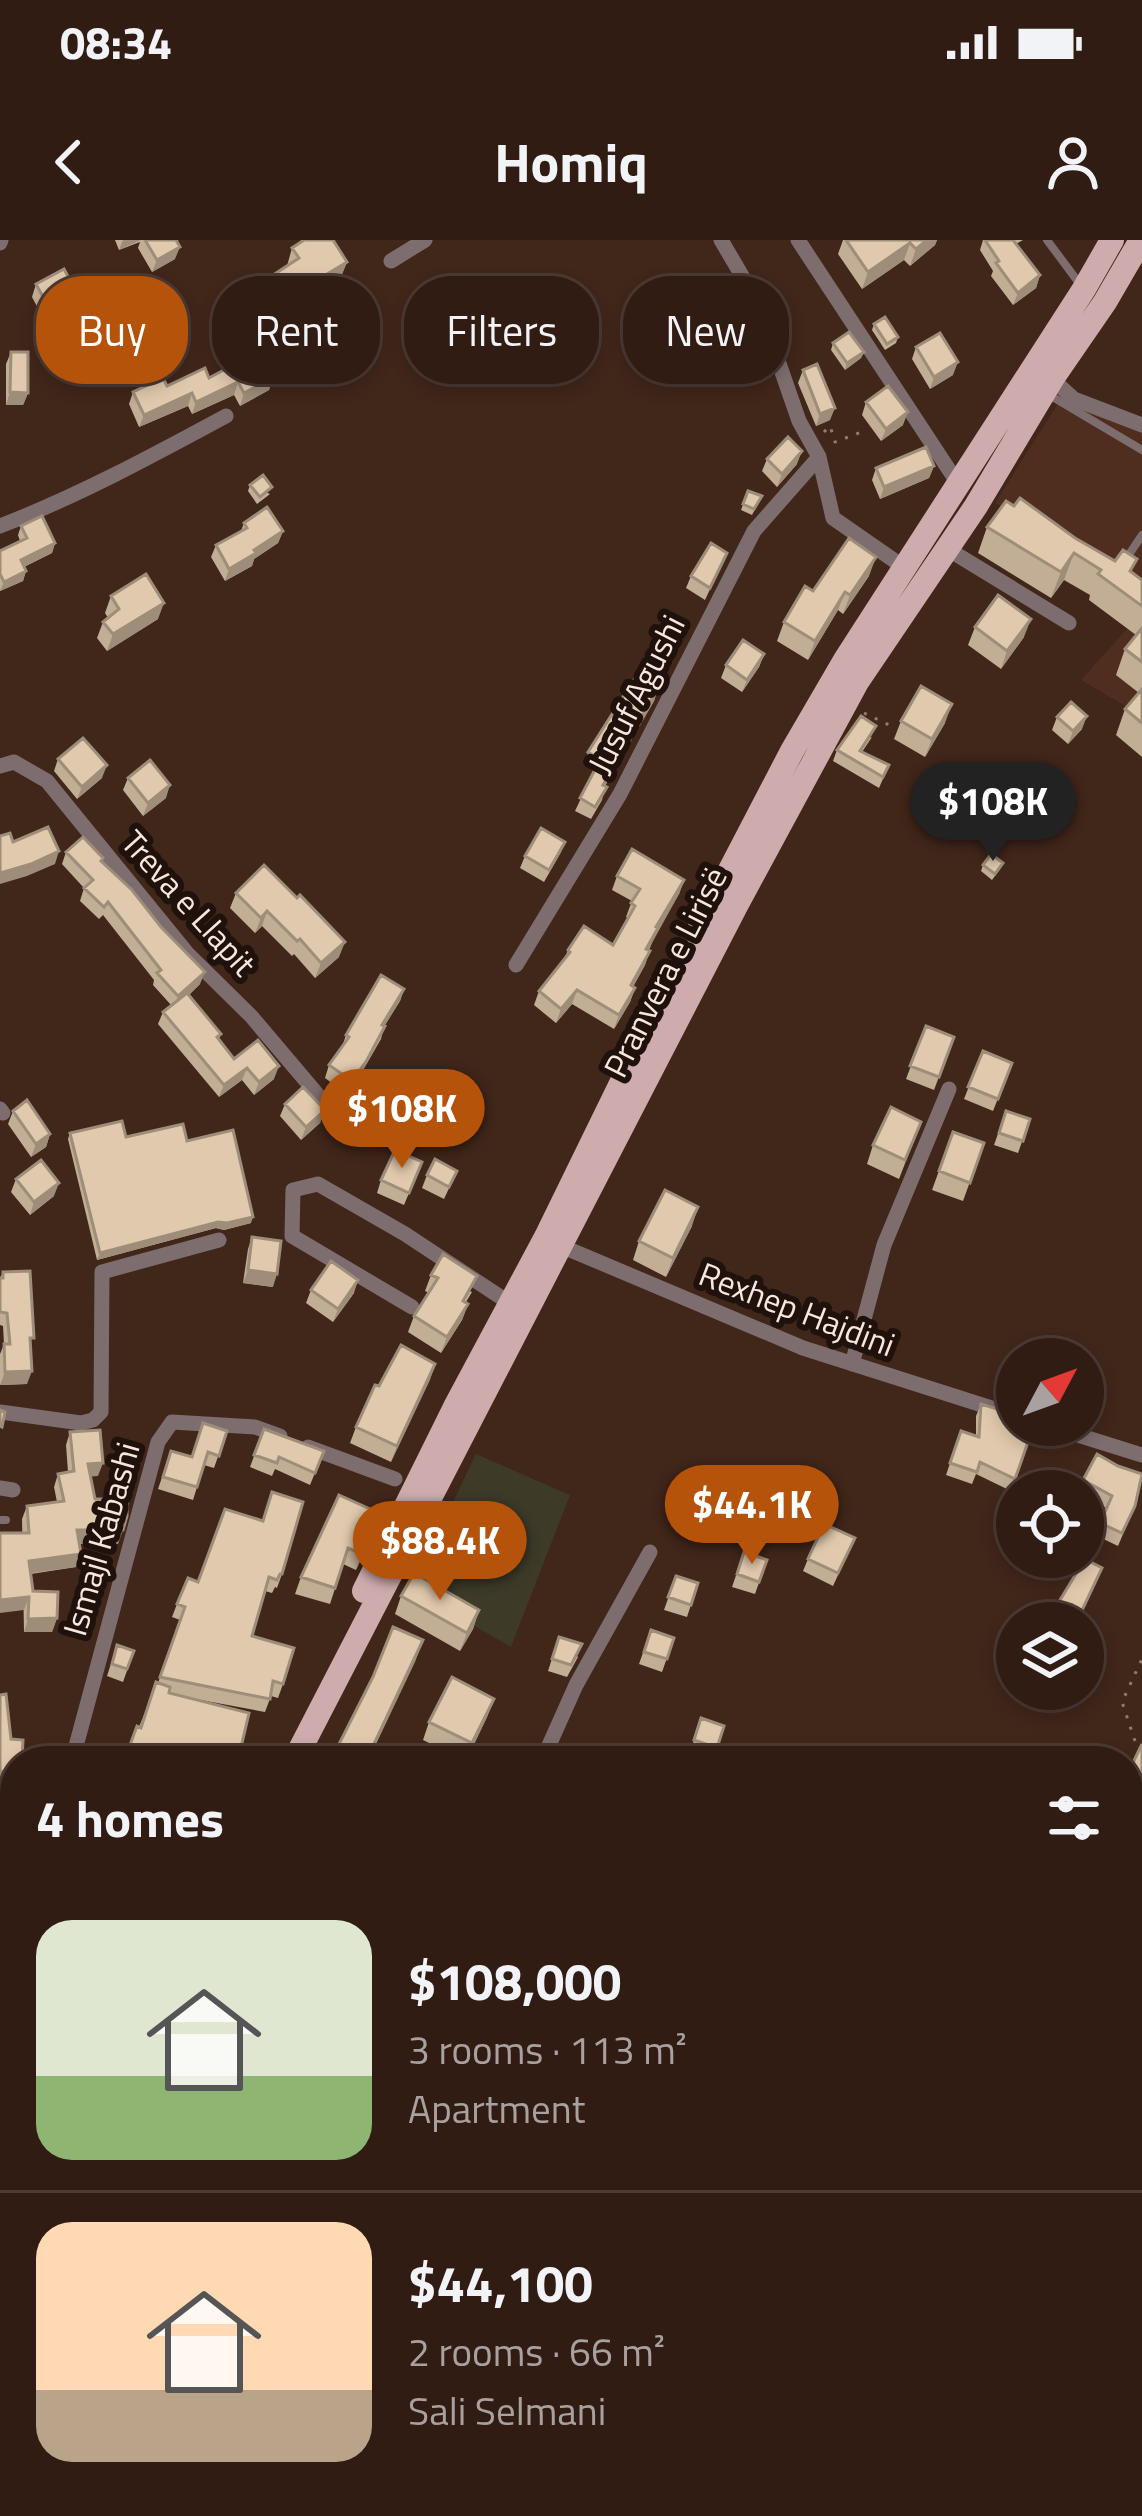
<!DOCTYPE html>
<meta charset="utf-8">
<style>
:root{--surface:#311c14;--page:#39251d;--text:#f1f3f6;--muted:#a8a1a0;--line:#4c3a34;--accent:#b45309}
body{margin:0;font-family:"Titillium Web",sans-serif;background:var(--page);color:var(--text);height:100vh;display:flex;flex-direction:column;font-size:45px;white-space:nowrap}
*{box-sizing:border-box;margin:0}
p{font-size:39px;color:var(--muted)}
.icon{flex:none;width:66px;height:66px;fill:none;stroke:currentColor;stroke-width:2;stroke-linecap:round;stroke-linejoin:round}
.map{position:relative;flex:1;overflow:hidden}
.panel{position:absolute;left:0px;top:1506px;width:1143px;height:771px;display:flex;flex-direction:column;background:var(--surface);border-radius:48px 48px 0 0;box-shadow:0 6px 18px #0003,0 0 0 3px var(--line)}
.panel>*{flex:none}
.top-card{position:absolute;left:36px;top:36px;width:1071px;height:108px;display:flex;gap:24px}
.needle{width:78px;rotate:49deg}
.buttons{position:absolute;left:996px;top:1098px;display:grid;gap:24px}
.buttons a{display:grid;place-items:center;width:108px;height:108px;border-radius:50%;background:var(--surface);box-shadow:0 6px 18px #0003,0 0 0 3px var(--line);font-size:60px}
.price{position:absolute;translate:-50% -102px;padding:0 27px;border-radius:42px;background:var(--accent);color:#fff;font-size:39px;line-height:78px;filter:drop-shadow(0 3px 6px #0008)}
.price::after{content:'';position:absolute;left:50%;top:72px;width:36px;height:27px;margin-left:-18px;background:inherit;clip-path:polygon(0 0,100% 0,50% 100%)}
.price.on{background:#222;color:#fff}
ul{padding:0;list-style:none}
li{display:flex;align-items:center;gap:36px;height:300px;padding:0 36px}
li+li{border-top:3px solid var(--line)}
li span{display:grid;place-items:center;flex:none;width:336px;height:240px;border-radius:36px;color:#555}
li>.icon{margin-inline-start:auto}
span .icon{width:144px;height:144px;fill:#fffc;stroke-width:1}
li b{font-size:51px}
h2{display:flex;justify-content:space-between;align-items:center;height:144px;padding:0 36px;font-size:51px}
.tag{padding:0 42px;border-radius:48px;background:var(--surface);box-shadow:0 6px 18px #0003,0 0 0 3px var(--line);font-size:42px;line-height:108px}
.tag.on{background:var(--accent);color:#fff}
.status{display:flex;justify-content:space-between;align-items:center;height:84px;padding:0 60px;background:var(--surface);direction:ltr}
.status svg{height:33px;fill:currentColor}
header{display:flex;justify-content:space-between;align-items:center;height:156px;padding:0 36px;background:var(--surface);font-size:54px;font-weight:700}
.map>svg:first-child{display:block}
</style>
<div class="status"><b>08:34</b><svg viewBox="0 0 49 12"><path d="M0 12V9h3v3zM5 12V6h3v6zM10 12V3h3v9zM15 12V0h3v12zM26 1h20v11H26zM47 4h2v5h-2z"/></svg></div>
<header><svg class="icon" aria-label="back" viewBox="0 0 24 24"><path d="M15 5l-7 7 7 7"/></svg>Homiq<svg class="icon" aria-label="person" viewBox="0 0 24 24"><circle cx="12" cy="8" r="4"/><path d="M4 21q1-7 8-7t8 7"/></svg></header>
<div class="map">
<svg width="1142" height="2276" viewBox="0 0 1142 2276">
<rect width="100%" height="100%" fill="#41261a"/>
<path fill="#4f2e20" d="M1064,154l78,34v153l-147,-78z
M1142,372v104l-61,-36z
M15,2108v154h128l-5,14h-138v-138z"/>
<path fill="#3d3a28" d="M476,1214l94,41 -59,152 -100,-58z"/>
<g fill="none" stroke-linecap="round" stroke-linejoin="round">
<path stroke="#937b71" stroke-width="3" stroke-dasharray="3 9" stroke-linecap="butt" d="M824,192l6,-6 5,16 32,-12
M864,473l27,13
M1135,1501l-13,-39 20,-43"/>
<path stroke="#7e6d6e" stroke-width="8" d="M1047,0l35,47
M1046,153l96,57
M1126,319l16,-24
M0,1280h6"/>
<path stroke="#7e6d6e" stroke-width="15" d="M721,0l37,63 41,118 20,36 14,61 72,50
M798,0l161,245
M0,3l1,-3
M391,21l34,-21
M1052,139l22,20 68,26
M0,286c78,-30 152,-70 226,-110
M946,308l123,75
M0,526l14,-4 33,19 140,172 64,63 72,85
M516,725l104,-171 134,-263 65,-74
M0,869l3,4
M561,1006l242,102 214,68
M412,1067l-120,-71 1,-46 25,-6 87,50 106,70
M852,1124l32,-119 65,-156
M0,1172l81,11 12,-3 8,-8 1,-140 117,-32
M1046,1185l96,30
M308,1207l87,32
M0,1248l13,2
M72,1521l86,-319 14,-20 83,5 25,9
M542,1521l34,-76 74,-133
M0,1579l15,4
M0,1652l15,16
M1128,1875l14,5
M1128,2004l5,2
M0,2012l15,11
M206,2276l3,-9
M425,2276l3,-14"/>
<path stroke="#ceacae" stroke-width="24" d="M364,1351l91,-184 91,-170 108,-221 138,-265 53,-91 239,-371 28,-49
M294,1521l443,-857 120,-222 119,-176 76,-127 53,-77 36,-62
M0,2068l15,-26"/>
</g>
<path fill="#c2ad95" d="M115,0h64l-3,1 -1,18 -23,13 -14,-24 2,-6 -21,8z
M843,0h94l-2,5 -25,21 -6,-6 -42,29 -24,-35z
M983,0h40l-7,4 24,31 -4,13 -23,17 -22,-29 2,-5 -13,-21z
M292,8l55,14 -7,17 -32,20 -3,-5 -35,22 -12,-18 6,-17 23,-15z
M36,44l42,32 -28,15 -18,-34z
M874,84l24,13 -2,6 -11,7 -13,-20z
M833,103l31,9 -3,6 -16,12 -14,-20z
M916,107l37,28 -23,14 -18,-30z
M11,112l17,41 -5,12h-17v-41z
M803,130l27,50 -14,6 -18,-43z
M273,137l-4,13 -29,16 -6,-11 -42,19 -4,-8 -49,21 -10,-23 4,-12 76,-14z
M866,162l37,23 -22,16 -19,-26z
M767,219l30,5 -20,23 -15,-16z
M934,226l-5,12 -49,21 -8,-19 4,-12z
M250,245l20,9 -13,10 -9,-13z
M748,251l14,5 -10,19 -11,-5z
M1014,266l61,32 67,42v177l-26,-22 9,-26 14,-16 -23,-18 9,-26 11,-14 -47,-35 1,-5 -26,-15 -13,18 -73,-45 9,-26z
M244,283l39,8 -5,12 -24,16 -2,7 -27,15 -14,-24 5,-12 25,-14z
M21,286l34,17 -3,10 -28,14 2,4 -3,10 -23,10v-40l20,-10 -2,-6z
M727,313l-22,47 -19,-12 5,-12z
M869,336l-26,38 -5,-4 -30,50 -31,-19 7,-19 29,-31z
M111,356l47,23 -51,32 -10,-13 6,-16 5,-4 -3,-5z
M975,387l49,10 -23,32 -33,-24z
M764,414l-5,13 -17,25 -21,-14 5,-13z
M658,448l-4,13 -49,85 -3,14 -11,19 -16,-8 19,-40 -10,-6 4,-13z
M1057,477l25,12 -14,15 -16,-14z
M901,481l44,2 -20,34 -31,-18z
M872,497l-10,15 27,13 -10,23 -46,-27 4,-11z
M58,519l44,19 -25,21 -23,-28z
M128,538l38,20 -23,18 -20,-26z
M565,602l-5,12 -16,28 -24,-14 5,-12z
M66,612l37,6 -1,4 98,122 -11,11 32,39 -2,5 15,20 40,20 -20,16 -12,-15 -23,17 -61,-73 5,-12 8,-7 -18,-20 1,-5 -51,-65 -4,4 -19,-18 4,-13 -22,-24z
M983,625l17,4 -8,11 -11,-9z
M617,636l67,4 -5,14 -22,37 -8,19 -4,15 -12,22 2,1 -5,14 -16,27 -42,-25 -16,19 -22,-18 5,-14 25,-31 4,-10 45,-5 15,-27 -2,-1 6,-16 -20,-11z
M236,653l61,5 42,59 -24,21 -21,-24 -2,2 -30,-30 -7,7 -25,-25z
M404,749l-4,12 -16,25 -3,13 -19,33 -15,22 -22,-16 4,-13 13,-18 4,-12z
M926,786l28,11 -20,53 -28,-11z
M983,811l29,12 -19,48 -29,-12z
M285,864l40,6 -5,13 -19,17 -21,-24z
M13,871l37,23 -4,13 -15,10 -23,-33z
M1006,871l24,8 -12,34 -24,-8z
M921,882l-22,57 -32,-15 6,-19z
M953,892l31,11 -21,58 -31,-11z
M70,893l117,8 64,82 -27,7 -8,-2 -119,32 -29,-121z
M422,922l-18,43 -27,-12 4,-13z
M457,931l-13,28 -22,-11 5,-13z
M16,939l38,17 -24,19 -19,-23z
M692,986l-26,51 -33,-17 6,-19z
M252,997l21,50 -30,-4 5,-34z
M3,1032l28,74 -4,38 -27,1v-31l4,-10 -1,-18 -3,-1v-47z
M431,1035l41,17 -6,10 2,2 -6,16 -21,33 -33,-21 6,-16 15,-23 -4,-2z
M311,1050l43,3 -21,29 -27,-19z
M435,1124l-44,98 -41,-19 6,-16 23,-41z
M981,1164l53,21 -23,66 -35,-17 -4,10 -26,-9 15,-44 15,5v-20z
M264,1189l60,22 -14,34 -35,-16 -3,7 -22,-9z
M227,1191l-13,37 -10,-3 -11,35 -35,-11 13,-38 21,6z
M70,1192l28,44h-7l4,23 23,45h-39l-3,23 -45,7 2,17 24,27 -5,14h-28l-2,-113 5,-13 30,-4 -3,-15 4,-13 10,-2 -2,-27z
M1118,1226l17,40 -17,40 -23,-11 11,-27 -23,-13v-4h-4l4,-11z
M381,1274l-25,56 -13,-6 -13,40 -35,-10 6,-17z
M855,1298l-22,48 -30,-15 5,-12z
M744,1312l23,8 -12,34 -23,-7z
M282,1334l-5,14 -2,-1 -3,6 -7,-2 -13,45 31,48 -5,14 -7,-2 -6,16 -91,-17 75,18 -12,48h-113l34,-78 22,-63 -8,-3 5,-13 21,-22z
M676,1336l22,7 -11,34 -23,-7z
M401,1356l78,14 -6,19 -13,22 -65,-37z
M651,1390l23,8 -12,34 -23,-8z
M559,1397l19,20 -11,20 -19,-6z
M117,1405l17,6 -11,31 -16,-6z
M494,1459l-7,18 -21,44 -43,-21 6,-18z
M701,1478l23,8 -11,34 -23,-7z
M1142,1504v85l-1,1 -13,-6v-51z
M15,1588v64l-15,-15v-23z
M1142,2094v46l-14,-5v-7z
M15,2216v46h88l15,14h-104l-7,-3 3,-9 -10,-6v-30z"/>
<path fill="#9e8d79" d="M123,0h18l-22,10z
M927,0h10l-2,5 -25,21 6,-17z
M910,3l-6,17 -42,29 6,-17z
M180,7l-5,12 -23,13 5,-12z
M347,22l-7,17 -32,20 6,-17z
M1040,35l-4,13 -23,17 5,-12z
M311,37l-6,17 -35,22 6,-17z
M83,64l-5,12 -28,15 5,-12z
M864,112l-3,6 -16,12 2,-7z
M958,122l-5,13 -23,14 4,-12z
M273,137l-4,13 -29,16 4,-13z
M238,142l-4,13 -42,19 4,-12z
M10,152l18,1 -5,12h-17z
M192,153l-4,13 -49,21 5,-12z
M835,168l-5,12 -14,6 4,-12z
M908,172l-5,13 -22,16 5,-12z
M802,211l-5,13 -20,23 5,-13z
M934,226l-5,12 -49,21 4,-12z
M283,291l-5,12 -24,16 -2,7 -27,15 4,-12z
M55,303l-3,10 -35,17 4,-10z
M1074,313l-10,27 -13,18 10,-26z
M876,317l-7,19 -26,38 7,-19z
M26,331l-3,10 -23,10 4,-9z
M845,352l-7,18 -30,50 7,-19z
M164,363l-6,16 -51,32 6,-17z
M1031,379l-7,18 -23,32 6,-18z
M764,414l-5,13 -17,25 5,-12z
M658,448l-4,13 -56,96 5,-12z
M952,464l-7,19 -20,34 7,-18z
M1087,476l-5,13 -14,15 5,-13z
M107,525l-5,13 -25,21 5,-12z
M170,545l-4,13 -23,18 5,-13z
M59,611l-4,13 -28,12 -27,8v-11z
M684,640l-5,14 -38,69 15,-36z
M267,671l-5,15 -7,7 6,-15z
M345,702l-6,15 -24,21 6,-15z
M650,711l-5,14 -19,34 5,-14z
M205,732l-5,12 -26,24 4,-12z
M635,748l-5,14 -16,27 5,-14z
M404,749l-4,12 -22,36 4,-12z
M577,750l-5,14 -16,19 5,-14z
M385,786l-23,46 -15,22 5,-13z
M279,826l-5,13 -20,16 5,-13z
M247,828l-5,12 -23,17 5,-12z
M325,870l-5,13 -19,17 5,-13z
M50,894l-4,13 -15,10 5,-13z
M59,943l-5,13 -24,19 4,-13z
M698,967l-6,19 -26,51 7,-19z
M253,977l-2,6 -27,7 -8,-2 -119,32 3,-7 118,-31z
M248,1030l29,4 -4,13 -30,-4z
M358,1040l-4,13 -21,29 5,-13z
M468,1064l-6,16 -21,33 6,-16z
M435,1124l-5,16 -39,82 6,-16z
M32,1131l-5,13 -27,1 5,-13z
M103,1223l-5,13 -14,1 4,-13z
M381,1274l-6,17 -19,39 6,-16z
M77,1290h46l-5,14h-46z
M81,1314l-5,13 -52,7 5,-13z
M29,1357l-5,13 -24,3v-13z
M479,1370l-6,19 -13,22 7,-18z
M57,1378l-5,14h-28l4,-13z
M423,1400l-8,22 -47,99h-2z
M494,1459l-7,18 -21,44 6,-18z
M0,1531l15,1v13l-15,-1z
M15,1672l-7,19 -8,11v-10z
M15,1797v11l-15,16v-11z"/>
<path fill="#e1c9ad" stroke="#9e8d79" stroke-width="3" d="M145,0h31l4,7 -23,13z
M304,0h29l14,22 -33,20 -3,-5 -35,22 -12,-18 35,-23 -7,-10z
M846,0h81l-11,9 -6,-6 -42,29z
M985,0h28l27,35 -22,18 -22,-30 3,-2z
M64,29l19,35 -28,15 -19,-35z
M885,77l13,20 -11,7 -13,-20z
M849,92l15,20 -17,11 -14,-20z
M940,93l18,29 -24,15 -18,-30z
M259,111l14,26 -29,16 -6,-11 -42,20 -4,-9 -48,22 -11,-23 30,-14 4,8 38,-18 4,10z
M11,112h17v41l-18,-1z
M817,124l18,44 -15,6 -17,-44z
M888,146l20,26 -22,17 -20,-27z
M788,197l14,14 -20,23 -15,-15z
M926,207l8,19 -50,21 -8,-19z
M263,235l9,12 -12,10 -10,-12z
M748,251l14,5 -8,13 -11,-5z
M1020,258l55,40 40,23 8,-11 14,9 -7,12 12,9v26l-44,-32 3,-4 -27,-17 -13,19 -74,-45 19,-26 8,5z
M267,267l16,24 -29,19 2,3 -27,16 -13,-24 31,-17 -3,-5z
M42,276l13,27 -34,17 5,11 -22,11 -4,-8v-23l27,-13 -6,-12z
M849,298l27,19 -26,38 -5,-3 -30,49 -31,-19 21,-36 8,5z
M711,303l16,10 -17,35 -19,-12z
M146,334l18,29 -51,31 -10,-12 16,-13 -8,-13z
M998,355l33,24 -24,32 -32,-24z
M1142,388v34l-17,-13z
M743,400l21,14 -17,26 -21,-15z
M637,435l21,13 -55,97 4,2 -12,20 -15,-9 20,-38 -12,-8z
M921,446l31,18 -20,35 -31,-18z
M1142,449v34l-17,-14z
M1071,462l16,14 -14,15 -16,-14z
M861,476l15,10 -16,25 29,14 -6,12 -46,-27z
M83,498l24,27 -25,22 -24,-28z
M150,520l20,25 -22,18 -20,-25z
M48,587l11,24 -28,13 -31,9v-37l10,-3 3,9z
M541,588l24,14 -16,28 -24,-14z
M83,597l20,21 -2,3 31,29 29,37 44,45 -27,24 -21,-23 4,-3 -53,-68 -4,5 -20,-19 9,-8 -27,-28z
M632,609l52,31 -28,47 2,1 -12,21 4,2 -19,34 4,3 -16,27 -42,-25 -16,19 -22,-18 31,-39 -2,-2 16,-24 29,19 22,-39 -4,-3 9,-14 -23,-13z
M991,614l12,9 -8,11 -12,-9z
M264,625l33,33 3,-3 45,47 -24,21 -21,-24 -3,2 -30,-30 -6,7 -25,-25z
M381,735l23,14 -22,36 3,1 -18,34 -15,21 -23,-16 20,-28 -3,-2z
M187,753l34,41 -4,3 17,22 24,-19 21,26 -20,16 -12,-14 -23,17 -61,-73z
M926,786l28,11 -15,40 -29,-11z
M983,811l29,12 -14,36 -30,-12z
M303,847l22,23 -19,17 -21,-23z
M27,860l23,34 -14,10 -23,-33z
M891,867l30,15 -16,38 -32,-15z
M1006,871l24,8 -7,22 -24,-8z
M122,881l4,16 57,-13 4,17 46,-11 20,87 -26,6 -9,-1 -118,31 -30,-120z
M953,892l31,11 -14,40 -31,-12z
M395,910l27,12 -13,31 -28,-13z
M435,919l22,12 -8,16 -22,-12z
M41,920l18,23 -25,19 -18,-23z
M665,950l33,17 -25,51 -34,-17z
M252,997l29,4 -4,33 -29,-4z
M443,1014l34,22 -14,25 5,3 -21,33 -33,-21 24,-38 -7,-3z
M331,1021l27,19 -20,29 -27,-19z
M30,1031l4,67h-4l2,33 -27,1 -1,-28h6l-3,-31 -7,-1v-34h3v-6z
M401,1105l34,19 -38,82 -41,-19 19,-42 4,1z
M981,1164l36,11v10h17l-19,54 -35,-17 -3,10 -27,-9 11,-32 18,6z
M0,1170l5,2 -3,15 -2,-1z
M203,1183l24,8 -8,25 -11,-4 -11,35 -34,-10 8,-26 21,6z
M264,1189l60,22 -9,22 -36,-16 -2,6 -23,-8z
M100,1190l3,33 -15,1 7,35h32v17l-4,14h-46l4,24 -52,7 4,30 25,1 -1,26 -29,1 1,-22 -29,3v-67h29l-2,-27 37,-5 -6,-27 16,-3 -4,-39z
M1097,1214l21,12 24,8 -7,32 -13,27 -22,-10 12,-27 -29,-16z
M272,1252l31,10 -21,72h-2l-3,6 -8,-3 -17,59 42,12 -11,36 -10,-3 -3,18 -110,-22 25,-70 -8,-3 11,-26 10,4 27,-73 38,12z
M339,1255l42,19 -19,40 -14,-6 -13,40 -34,-11z
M824,1284l31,14 -17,35 -30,-14z
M744,1312l23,8 -8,22 -22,-8z
M1085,1319l17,9 -26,55h-30z
M414,1333l65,37 -12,23 -66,-37z
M676,1336l22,7 -7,22 -23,-8z
M393,1387l30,13 -57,121h-34l4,-6 -2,-1 39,-77z
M651,1390l23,8 -7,21 -23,-7z
M559,1397l23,7 -11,21 -19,-6z
M117,1405l17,6 -7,18 -15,-5z
M452,1437l42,22 -22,44 -43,-21z
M156,1442l14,5 -1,6 80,20 -10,43 -28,-6 -3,11h-84l13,-35 4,2z
M6,1454l5,45 12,1 -1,21h-7v11l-15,-1v-76z
M701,1478l23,8 -7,22 -23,-8z
M1142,1504v67l-14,-6v-32z
M15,1588v35l-14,-13z
M0,1656l15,16 -15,20z
M15,1747v50l-15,16v-51z
M1142,2094v32l-11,-5z
M9,2213l6,3v28l-15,-8v-8z
M30,2262h73l16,9 -2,5h-56z
M157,2262h33l-6,14h-16l-14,-6z
M390,2262l28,1 -2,13h-29z
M235,2263l32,13h-37z"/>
<g text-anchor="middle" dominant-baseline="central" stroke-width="12" stroke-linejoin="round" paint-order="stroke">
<g font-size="33" fill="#f9e6df" stroke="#1f120d">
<text transform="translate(636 454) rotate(-63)">Jusuf Agushi</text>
<text transform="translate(189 663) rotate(48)">Treva e Llapit</text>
<text transform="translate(665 732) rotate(-63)">Pranvera e Lirisë</text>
<text transform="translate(797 1069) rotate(21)">Rexhep Hajdini</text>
<text transform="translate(101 1299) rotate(-74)">Ismajl Kabashi</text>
</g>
</g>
</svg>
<div class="buttons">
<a><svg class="needle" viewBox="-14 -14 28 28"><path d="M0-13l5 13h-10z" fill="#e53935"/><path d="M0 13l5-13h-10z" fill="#a8a1a0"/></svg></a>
<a><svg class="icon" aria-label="locate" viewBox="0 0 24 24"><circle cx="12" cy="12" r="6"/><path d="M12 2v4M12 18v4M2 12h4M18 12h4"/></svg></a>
<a><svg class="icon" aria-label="layers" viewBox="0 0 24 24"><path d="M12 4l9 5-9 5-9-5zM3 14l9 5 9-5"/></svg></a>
</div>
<b class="price on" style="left:993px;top:624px">$108K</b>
<b class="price" style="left:402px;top:931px">$108K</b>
<b class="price" style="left:752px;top:1327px">$44.1K</b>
<b class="price" style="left:440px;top:1363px">$88.4K</b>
<div class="top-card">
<a class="tag on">Buy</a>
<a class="tag">Rent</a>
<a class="tag">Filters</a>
<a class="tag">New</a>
</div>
<section class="panel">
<h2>4 homes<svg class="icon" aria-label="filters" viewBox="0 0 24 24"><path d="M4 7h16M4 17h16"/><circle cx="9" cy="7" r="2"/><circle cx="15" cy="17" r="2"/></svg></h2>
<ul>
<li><span style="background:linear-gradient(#dfe7d0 65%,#8fb573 0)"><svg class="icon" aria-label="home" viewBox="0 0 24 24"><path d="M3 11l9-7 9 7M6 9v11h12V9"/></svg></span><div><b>$108,000</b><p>3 rooms · 113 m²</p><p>Apartment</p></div></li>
<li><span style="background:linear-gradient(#ffd9b3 70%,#b9a48a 0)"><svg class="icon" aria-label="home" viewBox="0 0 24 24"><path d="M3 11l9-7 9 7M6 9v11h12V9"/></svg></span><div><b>$44,100</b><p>2 rooms · 66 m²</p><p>Sali Selmani</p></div></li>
</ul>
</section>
</div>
